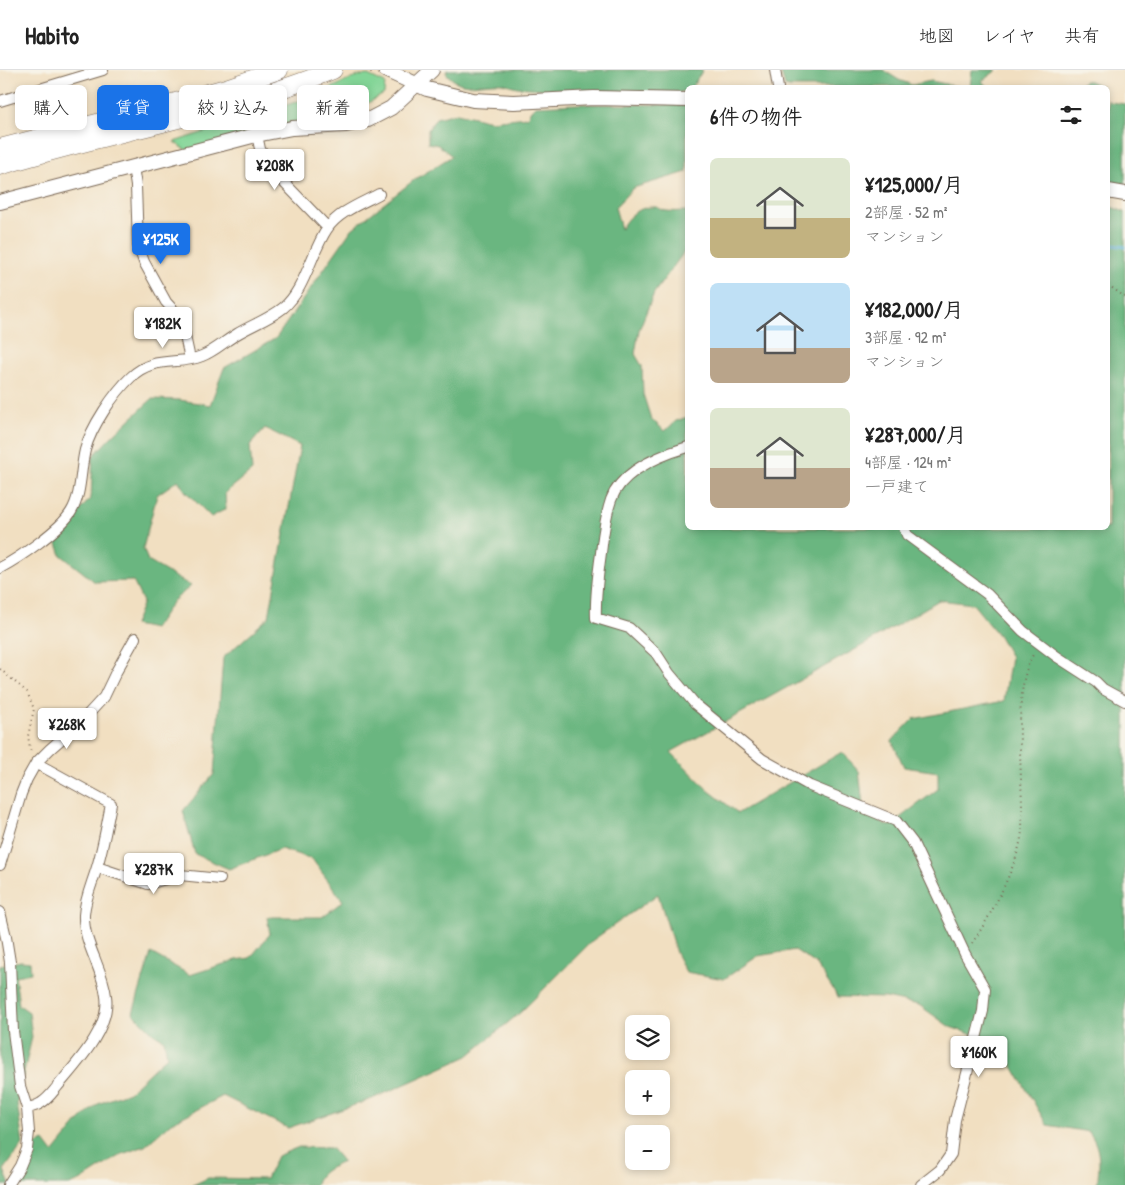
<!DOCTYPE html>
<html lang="ja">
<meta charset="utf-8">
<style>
:root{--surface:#fff;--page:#f2f2f2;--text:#222;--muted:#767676;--line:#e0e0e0;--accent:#1a73e8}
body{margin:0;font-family:"Patrick Hand","Klee One",sans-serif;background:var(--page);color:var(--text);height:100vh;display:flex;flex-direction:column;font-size:19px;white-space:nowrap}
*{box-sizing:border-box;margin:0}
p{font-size:16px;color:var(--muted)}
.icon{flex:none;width:28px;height:28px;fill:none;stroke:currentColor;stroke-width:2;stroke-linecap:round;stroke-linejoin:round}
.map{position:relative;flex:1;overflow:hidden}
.sheet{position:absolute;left:685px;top:15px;width:425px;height:445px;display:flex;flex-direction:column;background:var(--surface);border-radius:8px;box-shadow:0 2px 8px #0003}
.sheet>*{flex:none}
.banner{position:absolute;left:15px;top:15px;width:475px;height:45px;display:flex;gap:10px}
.tools{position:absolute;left:625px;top:945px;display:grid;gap:10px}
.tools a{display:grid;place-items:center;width:45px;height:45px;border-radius:8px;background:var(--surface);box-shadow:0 2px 8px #0003;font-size:25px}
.price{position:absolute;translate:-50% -42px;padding:0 11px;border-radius:5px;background:#fff;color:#222;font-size:16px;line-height:32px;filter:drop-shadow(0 1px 2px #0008)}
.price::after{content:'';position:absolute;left:50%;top:30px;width:15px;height:11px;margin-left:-8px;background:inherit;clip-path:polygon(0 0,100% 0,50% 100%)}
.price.on{background:var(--accent);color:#fff}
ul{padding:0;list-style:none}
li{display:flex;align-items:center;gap:15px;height:125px;padding:0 25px}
li span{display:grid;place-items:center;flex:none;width:140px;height:100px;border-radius:8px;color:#555}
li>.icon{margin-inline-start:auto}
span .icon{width:60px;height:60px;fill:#fffc;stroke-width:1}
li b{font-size:21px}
h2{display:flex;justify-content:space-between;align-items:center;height:60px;padding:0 25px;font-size:21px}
.tag{padding:0 18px;border-radius:8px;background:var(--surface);box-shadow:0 2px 8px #0003;font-size:18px;line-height:45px}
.tag.on{background:var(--accent);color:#fff}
header{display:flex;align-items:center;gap:30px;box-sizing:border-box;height:70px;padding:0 25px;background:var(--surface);border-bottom:1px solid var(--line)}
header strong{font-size:24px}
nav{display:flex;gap:28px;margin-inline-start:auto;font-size:18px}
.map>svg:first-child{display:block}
</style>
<header>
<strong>Habito</strong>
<nav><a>地図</a><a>レイヤ</a><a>共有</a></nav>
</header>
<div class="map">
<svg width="1125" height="1115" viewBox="0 0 1125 1115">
<rect width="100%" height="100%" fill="#f7f3e8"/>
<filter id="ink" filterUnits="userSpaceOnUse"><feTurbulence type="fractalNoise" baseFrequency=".02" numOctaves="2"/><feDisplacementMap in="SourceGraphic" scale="10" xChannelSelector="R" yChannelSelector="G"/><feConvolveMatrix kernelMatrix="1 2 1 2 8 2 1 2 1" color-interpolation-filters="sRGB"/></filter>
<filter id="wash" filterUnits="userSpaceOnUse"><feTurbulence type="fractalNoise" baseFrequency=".0096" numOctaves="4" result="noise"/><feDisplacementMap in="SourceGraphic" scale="20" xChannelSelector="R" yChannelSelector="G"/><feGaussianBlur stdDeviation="1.12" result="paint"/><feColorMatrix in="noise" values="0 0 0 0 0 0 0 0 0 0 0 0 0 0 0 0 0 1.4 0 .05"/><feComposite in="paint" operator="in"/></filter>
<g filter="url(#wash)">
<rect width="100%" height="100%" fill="#f1dfc1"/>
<path fill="#83d597" stroke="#5f805a" d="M368,5l17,8 -1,11 -23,13 -44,14 -131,29 -12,-8 137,-45 47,-21z"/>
<path fill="#6ab680" stroke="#52704f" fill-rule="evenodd" d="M447,0h256l-11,17 -4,1 -1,2 -8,3 -138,-4c-8,-1 -16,-1 -24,-2 -5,-1 -10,-3 -15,-4 -21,-2 -40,10 -56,-10z
M780,0h103l16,10 13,5 19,-4 29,6h-173l-2,-1z
M972,0h25l-15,11 5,6h-17z
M1085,11h4l14,6h-27z
M1108,30l2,2 15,2v80l-17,-2z
M578,34l102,1 7,2v65l-54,16 -18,19 6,22c7,-14 19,-23 35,-22 4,1 7,4 11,4 7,1 14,0 20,0v37l-33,45 -15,37 -4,24 7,12 1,28 8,25 14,12 11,-10 11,-4 1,111h420v-322l17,6v973h-28c3,-20 4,-37 -8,-53l-42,-7 -47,-81 -50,-17 -31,-22 -33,-7 -48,-1 -22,-33 -21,-14 -37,6 -34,23 -38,-7 -10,-19 -18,-59 -65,46 -71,71 -54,45 -96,43 -84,29 -65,-32 -52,27 -26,23 -23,8 -42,27 -11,4h-54l9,-14 11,-26 9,-4 9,12 26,-32 19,-17 31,-12 38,-36 -3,-16 -12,-8 -19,-19 18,-60 39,22 46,-15 14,-2 20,-24 -3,-17h55l21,-16 -31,-42 -31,-10 -52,20 -34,-15 -12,-43 31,-37 9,-116 46,-41 31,-171 -35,-18 -15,17 2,26 -27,22 1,16 -15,8 -25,-25 -8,-12 -21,15 -14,53 5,13 43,25 -18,15 -19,28 -20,-4 9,-23 -10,-21 -38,1 -34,-27 -6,-17 36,-40 2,-42 18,-19 41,-38 28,1 30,5 14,-37 52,-30 76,-109 62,-49 38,-24 -14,-11 -10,-2v-13l8,-12 21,-5 34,8 36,-4 4,-7 5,-4zM939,530l34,4 26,32 12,21 -7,44 -91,18 -21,22 12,26 34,5v17l-49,37 -25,-13 -5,-42 -17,-19 -104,61 -30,-23 -37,-38 196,-109z
M21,891l9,1 1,11 -16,3 4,29 10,7 3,25 -15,66 6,41 -19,26 6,15h-10v-220z
M299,1077l32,1 12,14c-11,5 -25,9 -27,23h-123l15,-7 58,1 11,-23z"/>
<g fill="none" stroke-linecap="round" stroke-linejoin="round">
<path stroke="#5cb0d8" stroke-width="3" d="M1108,174l17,3"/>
</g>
</g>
<g filter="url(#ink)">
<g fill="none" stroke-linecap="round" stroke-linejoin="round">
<defs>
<path id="street" d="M775,0l3,18
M0,31l103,-31
M257,65l3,14 10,19 58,60
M133,97l3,19 2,59 6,17 22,40 10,11 7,14 7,32
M688,377c-27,8 -67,24 -77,53 -6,17 -8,36 -10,53 -3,22 -6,43 -5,65l33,10 27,25 13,20 26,31 67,55 48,27 86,35 17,22 52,111 20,35 -2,22 -28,109 -4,34 -11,16 -19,15
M904,458l3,7 80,59 36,37 33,25 40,26 7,7 22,12
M0,498c19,-10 60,-38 71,-56 11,-18 9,-42 14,-62 6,-23 29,-57 46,-73 23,-22 46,-11 71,-21 13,-5 23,-15 35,-22 15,-9 32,-15 46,-26 22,-18 28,-55 44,-79 11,-17 35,-26 52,-35
M0,795l21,-71 6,-15 9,-16 14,-14 31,-27 23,-25 12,-25 19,-34
M97,797l51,17 32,-9 40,4
M0,842l6,25 4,25 3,69 7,55 7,22 2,24 -2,17 -7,17 -12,19
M27,1038c5,-1 10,-2 14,-5 7,-4 11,-10 16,-16 19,-23 54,-59 49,-91 -3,-28 -23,-53 -22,-81 1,-17 8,-31 13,-48 6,-20 10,-42 14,-63l-75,-41"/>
<path id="secondary" d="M385,0l42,19 46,11 41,2 80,-4 94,2
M1108,121l17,3
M0,132l256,-67 36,-7 54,-3 22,-5 23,-12 41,-38"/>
<path id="highway" d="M0,78l140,-36 86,-24 53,-18
M0,96c110,-34 225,-52 333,-96"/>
</defs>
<use href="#street" stroke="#7b6957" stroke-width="12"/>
<use href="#secondary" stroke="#7b6957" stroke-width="16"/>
<use href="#highway" stroke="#7b6957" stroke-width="19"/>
<path stroke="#7b6957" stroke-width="2" stroke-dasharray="1 4" stroke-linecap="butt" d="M366,0l7,3
M1108,215l17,12
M0,599l27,23 7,17 -6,27 3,18
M972,873c18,-25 49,-84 50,-114 2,-43 -12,-144 13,-177"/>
<use href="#street" stroke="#fff" stroke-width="10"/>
<use href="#secondary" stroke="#fff" stroke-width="14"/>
<use href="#highway" stroke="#fff" stroke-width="18"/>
</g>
</g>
</svg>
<div class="tools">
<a><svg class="icon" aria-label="layers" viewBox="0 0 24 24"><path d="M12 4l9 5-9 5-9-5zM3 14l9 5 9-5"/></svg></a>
<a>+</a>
<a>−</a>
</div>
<b class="price" style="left:275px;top:121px">¥208K</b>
<b class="price on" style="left:161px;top:195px">¥125K</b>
<b class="price" style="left:163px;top:279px">¥182K</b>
<b class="price" style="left:67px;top:680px">¥268K</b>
<b class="price" style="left:154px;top:825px">¥287K</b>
<b class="price" style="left:979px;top:1008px">¥160K</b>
<div class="banner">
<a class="tag">購入</a>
<a class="tag on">賃貸</a>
<a class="tag">絞り込み</a>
<a class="tag">新着</a>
</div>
<section class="sheet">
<h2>6件の物件<svg class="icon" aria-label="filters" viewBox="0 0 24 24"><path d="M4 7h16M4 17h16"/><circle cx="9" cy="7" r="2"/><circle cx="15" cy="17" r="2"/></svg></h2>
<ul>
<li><span style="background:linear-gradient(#dfe7d0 60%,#c2b280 0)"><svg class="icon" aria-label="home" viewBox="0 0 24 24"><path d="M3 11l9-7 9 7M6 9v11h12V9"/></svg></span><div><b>¥125,000/月</b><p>2部屋 · 52 m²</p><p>マンション</p></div></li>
<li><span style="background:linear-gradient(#bfe0f5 65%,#b9a48a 0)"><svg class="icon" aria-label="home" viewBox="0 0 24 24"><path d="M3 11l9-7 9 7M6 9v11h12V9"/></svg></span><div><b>¥182,000/月</b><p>3部屋 · 92 m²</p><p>マンション</p></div></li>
<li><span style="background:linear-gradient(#dfe7d0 60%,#b9a48a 0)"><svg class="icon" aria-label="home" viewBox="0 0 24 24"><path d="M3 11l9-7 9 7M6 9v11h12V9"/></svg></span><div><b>¥287,000/月</b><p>4部屋 · 124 m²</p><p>一戸建て</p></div></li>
</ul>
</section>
</div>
